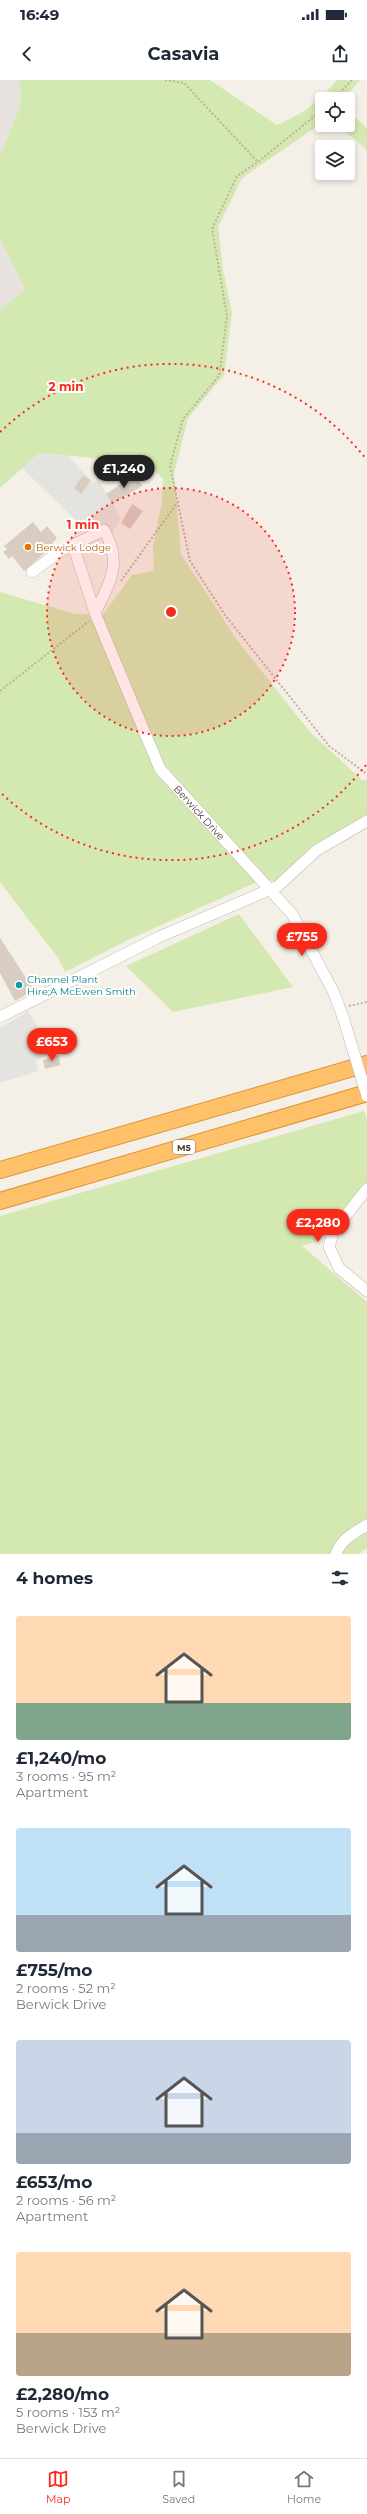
<!DOCTYPE html>
<meta charset="utf-8">
<style>
:root{--surface:#fff;--page:#f2f2f3;--text:#1f2937;--muted:#747a83;--line:#e0e1e3;--accent:#fa2a19}
body{margin:0;font-family:Montserrat,sans-serif;background:var(--page);color:var(--text);height:100vh;display:flex;flex-direction:column;font-size:15px;white-space:nowrap}
*{box-sizing:border-box;margin:0}
p{font-size:13px;color:var(--muted)}
.icon{flex:none;width:22px;height:22px;fill:none;stroke:currentColor;stroke-width:2;stroke-linecap:round;stroke-linejoin:round}
.map{position:relative;height:1474px;overflow:hidden}
.panel{display:flex;flex-direction:column;background:var(--surface);flex:1}
.panel>*{flex:none}
.fabs{position:absolute;left:315px;top:12px;display:grid;gap:8px}
.fabs a{display:grid;place-items:center;width:40px;height:40px;border-radius:4px;background:var(--surface);box-shadow:0 2px 6px #0003;font-size:20px}
.price{position:absolute;translate:-50% -34px;padding:0 9px;border-radius:14px;background:var(--accent);color:#fff;font-size:13px;line-height:26px;filter:drop-shadow(0 1px 2px #0008)}
.price::after{content:'';position:absolute;left:50%;top:24px;width:12px;height:9px;margin-left:-6px;background:inherit;clip-path:polygon(0 0,100% 0,50% 100%)}
.price.current{background:#222;color:#fff}
ul{padding:0;list-style:none}
li{display:grid;align-content:center;gap:8px;height:212px;padding:0 16px}
li span{display:grid;place-items:center;height:124px;border-radius:4px;color:#555}
li>.icon{margin-inline-start:auto}
span .icon{width:72px;height:72px;fill:#fffc;stroke-width:1}
li b{font-size:17px}
h2{display:flex;justify-content:space-between;align-items:center;height:48px;padding:0 16px;font-size:17px}
.status{display:flex;justify-content:space-between;align-items:center;height:28px;padding:0 20px;background:var(--surface);direction:ltr}
.status svg{height:11px;fill:currentColor}
header{display:flex;justify-content:space-between;align-items:center;height:52px;padding:0 16px;background:var(--surface);font-size:18px;font-weight:700}
.tabs{display:flex;justify-content:space-around;align-items:center;height:56px;border-top:1px solid var(--line);background:var(--surface);font-size:11px;color:var(--muted)}
.tabs a{display:grid;justify-items:center;gap:2px}
.tabs .current{color:var(--accent)}
.map>svg:first-child{display:block}
</style>
<div class="status"><b>16:49</b><svg viewBox="0 0 49 12"><path d="M0 12V9h3v3zM5 12V6h3v6zM10 12V3h3v9zM15 12V0h3v12zM26 1h20v11H26zM47 4h2v5h-2z"/></svg></div>
<header><svg class="icon" aria-label="back" viewBox="0 0 24 24"><path d="M15 5l-7 7 7 7"/></svg>Casavia<svg class="icon" aria-label="share" viewBox="0 0 24 24"><path d="M12 15V3M7 8l5-5 5 5M5 13v7h14v-7"/></svg></header>
<div class="map">
<svg width="367" height="1474" viewBox="0 0 367 1474">
<rect width="100%" height="100%" fill="#f4f0e8"/>
<path fill="#e7e2dd" d="M0,0h19l2,17 -2,12 -19,47z
M0,159l25,50 -25,21z"/>
<path fill="#d4e8b1" d="M19,0h191l67,45c28,-12 41,-23 60,-45h23l-16,19h-22v24l-80,55 -24,49 5,43 9,42 -8,63 -36,43 -14,55 7,81 56,86 73,92 52,48h5v38l-91,64 -11,-4 -50,-53 -50,-60 -31,-68 -32,-81 30,-41 22,-4 -1,-25 9,-44 1,-23 -16,-16 -108,-10 -39,35v-178l25,-21 -25,-50v-83l19,-47 2,-12z
M348,31l19,17v22l-29,-25h10z
M0,512l75,22h15l67,154 100,114 -129,58 -63,32 -7,-14 -58,-76z
M239,834l54,73 -120,25 -47,-46z
M364,1031l3,8v64l-49,58 -16,5 65,56v246l-9,6h-358v-338z"/>
<path fill="#e5e3e0" d="M39,373l29,3 25,27 6,-2 22,37 -9,15 -25,-12 -7,3 -58,-56z
M28,931l24,42 -17,7 3,11 -38,12v-55z"/>
<path fill="#d9cdc1" d="M135,394l7,12 -30,18 -6,-10z
M83,395l8,5 -10,14 -7,-6z
M132,424l11,7 -13,18 -9,-6z
M33,442l8,10 6,-6 10,12 -5,5 2,2 -30,26 -12,-15 -3,3 -6,-7 4,-3 -3,-3z
M0,858l34,52 -19,11 -15,-28z
M59,975l1,10 -15,4 -2,-9z"/>
<g fill="none" stroke-linecap="round" stroke-linejoin="round">
<defs>
<g id="minor">
<path d="M32,492l27,-20 14,-7"/>
<path id="s1" d="M95,533c15,-31 28,-50 9,-83l-31,15 22,68 65,156 132,145 42,79 10,27"/>
<path d="M0,937l159,-80 119,-51 39,-36 50,-29"/>
<path d="M367,1109l-34,43 -4,15 10,21 28,23"/>
<path d="M336,1474c5,-15 18,-21 31,-29"/>
</g>
<path id="highway" d="M0,1090l367,-106
M0,1121l367,-108"/>
</defs>
<use href="#minor" stroke="#c0b7ab" stroke-width="12"/>
<use href="#highway" stroke="#de9538" stroke-width="18"/>
<path stroke="#c2b19c" stroke-width="2" stroke-dasharray="2 2" stroke-linecap="butt" d="M165,0l19,3 74,79
M334,19l18,-19
M322,30l-64,52 -21,14 -25,53 15,87 -8,60 -36,43 -13,47 20,95 35,54 104,131 38,28
M121,501l56,-78
M0,611l89,-70
M349,926l18,-4"/>
<use href="#minor" stroke="#fff" stroke-width="11"/>
<use href="#highway" stroke="#fec169" stroke-width="16"/>
<defs>
<path id="minor-bridge" d="M344,940l23,76"/>
</defs>
<use href="#minor-bridge" stroke="#c0b7ab" stroke-width="12" stroke-linecap="butt"/>
<use href="#minor-bridge" stroke="#fff" stroke-width="11"/>
</g>
<circle cx="171" cy="532" r="124" fill="#fa2a19" fill-opacity=".12"/>
<g fill="none" stroke="#fa2a19" stroke-width="2" stroke-dasharray="2 4">
<circle cx="171" cy="532" r="124"/>
<path d="M366 685A248 248 0 0 1 0 712M0 352A248 248 0 0 1 366 379"/>
</g>
<circle fill="#e8710a" stroke="#fff" stroke-width="1.5" cx="28" cy="467" r="4"/>
<circle fill="#0f9aa8" stroke="#fff" stroke-width="1.5" cx="19" cy="905" r="4"/>
<g text-anchor="middle" dominant-baseline="central" stroke-width="4" stroke-linejoin="round" paint-order="stroke">
<rect fill="#fff" stroke="#7f7973" stroke-width="1" x="173" y="1060" width="22" height="14" rx="3"/>
<g font-size="9" font-weight="bold" fill="#484037">
<text x="184" y="1067">M5</text>
</g>
<g font-size="10" fill="#c56008" stroke="#fff" text-anchor="start">
<text x="36" y="467">Berwick Lodge</text>
</g>
<g font-size="10" fill="#484037" stroke="#fff">
<text stroke="none"><textPath href="#s1" startOffset="422">Berwick Drive</textPath></text>
</g>
<g font-size="10" fill="#0d838f" stroke="#fff" text-anchor="start">
<text x="27" y="899">Channel Plant<tspan x="27" dy="12">Hire;A McEwen Smith</tspan></text>
</g>
</g>
<circle cx="171" cy="532" r="6" fill="#fa2a19" stroke="#fff" stroke-width="2"/>
<g font-size="12" text-anchor="middle" font-weight="bold" fill="#fa2a19" stroke="#fff" stroke-width="4" stroke-linejoin="round" paint-order="stroke">
<text x="66" y="311">2 min</text>
<text x="83" y="449">1 min</text>
</g>
</svg>
<div class="fabs">
<a><svg class="icon" aria-label="locate" viewBox="0 0 24 24"><circle cx="12" cy="12" r="6"/><path d="M12 2v4M12 18v4M2 12h4M18 12h4"/></svg></a>
<a><svg class="icon" aria-label="layers" viewBox="0 0 24 24"><path d="M12 4l9 5-9 5-9-5zM3 14l9 5 9-5"/></svg></a>
</div>
<b class="price current" style="left:124px;top:409px">£1,240</b>
<b class="price" style="left:302px;top:877px">£755</b>
<b class="price" style="left:52px;top:982px">£653</b>
<b class="price" style="left:318px;top:1163px">£2,280</b>
</div>
<section class="panel">
<h2>4 homes<svg class="icon" aria-label="filters" viewBox="0 0 24 24"><path d="M4 7h16M4 17h16"/><circle cx="9" cy="7" r="2"/><circle cx="15" cy="17" r="2"/></svg></h2>
<ul>
<li><span style="background:linear-gradient(#ffd9b3 70%,#7fa58c 0)"><svg class="icon" aria-label="home" viewBox="0 0 24 24"><path d="M3 11l9-7 9 7M6 9v11h12V9"/></svg></span><div><b>£1,240/mo</b><p>3 rooms · 95 m²</p><p>Apartment</p></div></li>
<li><span style="background:linear-gradient(#bfe0f5 70%,#9aa5b1 0)"><svg class="icon" aria-label="home" viewBox="0 0 24 24"><path d="M3 11l9-7 9 7M6 9v11h12V9"/></svg></span><div><b>£755/mo</b><p>2 rooms · 52 m²</p><p>Berwick Drive</p></div></li>
<li><span style="background:linear-gradient(#c9d6e8 75%,#9aa5b1 0)"><svg class="icon" aria-label="home" viewBox="0 0 24 24"><path d="M3 11l9-7 9 7M6 9v11h12V9"/></svg></span><div><b>£653/mo</b><p>2 rooms · 56 m²</p><p>Apartment</p></div></li>
<li><span style="background:linear-gradient(#ffd9b3 65%,#b9a48a 0)"><svg class="icon" aria-label="home" viewBox="0 0 24 24"><path d="M3 11l9-7 9 7M6 9v11h12V9"/></svg></span><div><b>£2,280/mo</b><p>5 rooms · 153 m²</p><p>Berwick Drive</p></div></li>
</ul>
</section>
<nav class="tabs">
<a class="current"><svg class="icon" aria-label="map" viewBox="0 0 24 24"><path d="M3 6l6-2 6 2 6-2v14l-6 2-6-2-6 2zM9 4v14M15 6v14"/></svg>Map</a>
<a><svg class="icon" aria-label="saved" viewBox="0 0 24 24"><path d="M7 4h10v16l-5-4-5 4z"/></svg>Saved</a>
<a><svg class="icon" aria-label="home" viewBox="0 0 24 24"><path d="M3 11l9-7 9 7M6 9v11h12V9"/></svg>Home</a>
</nav>
